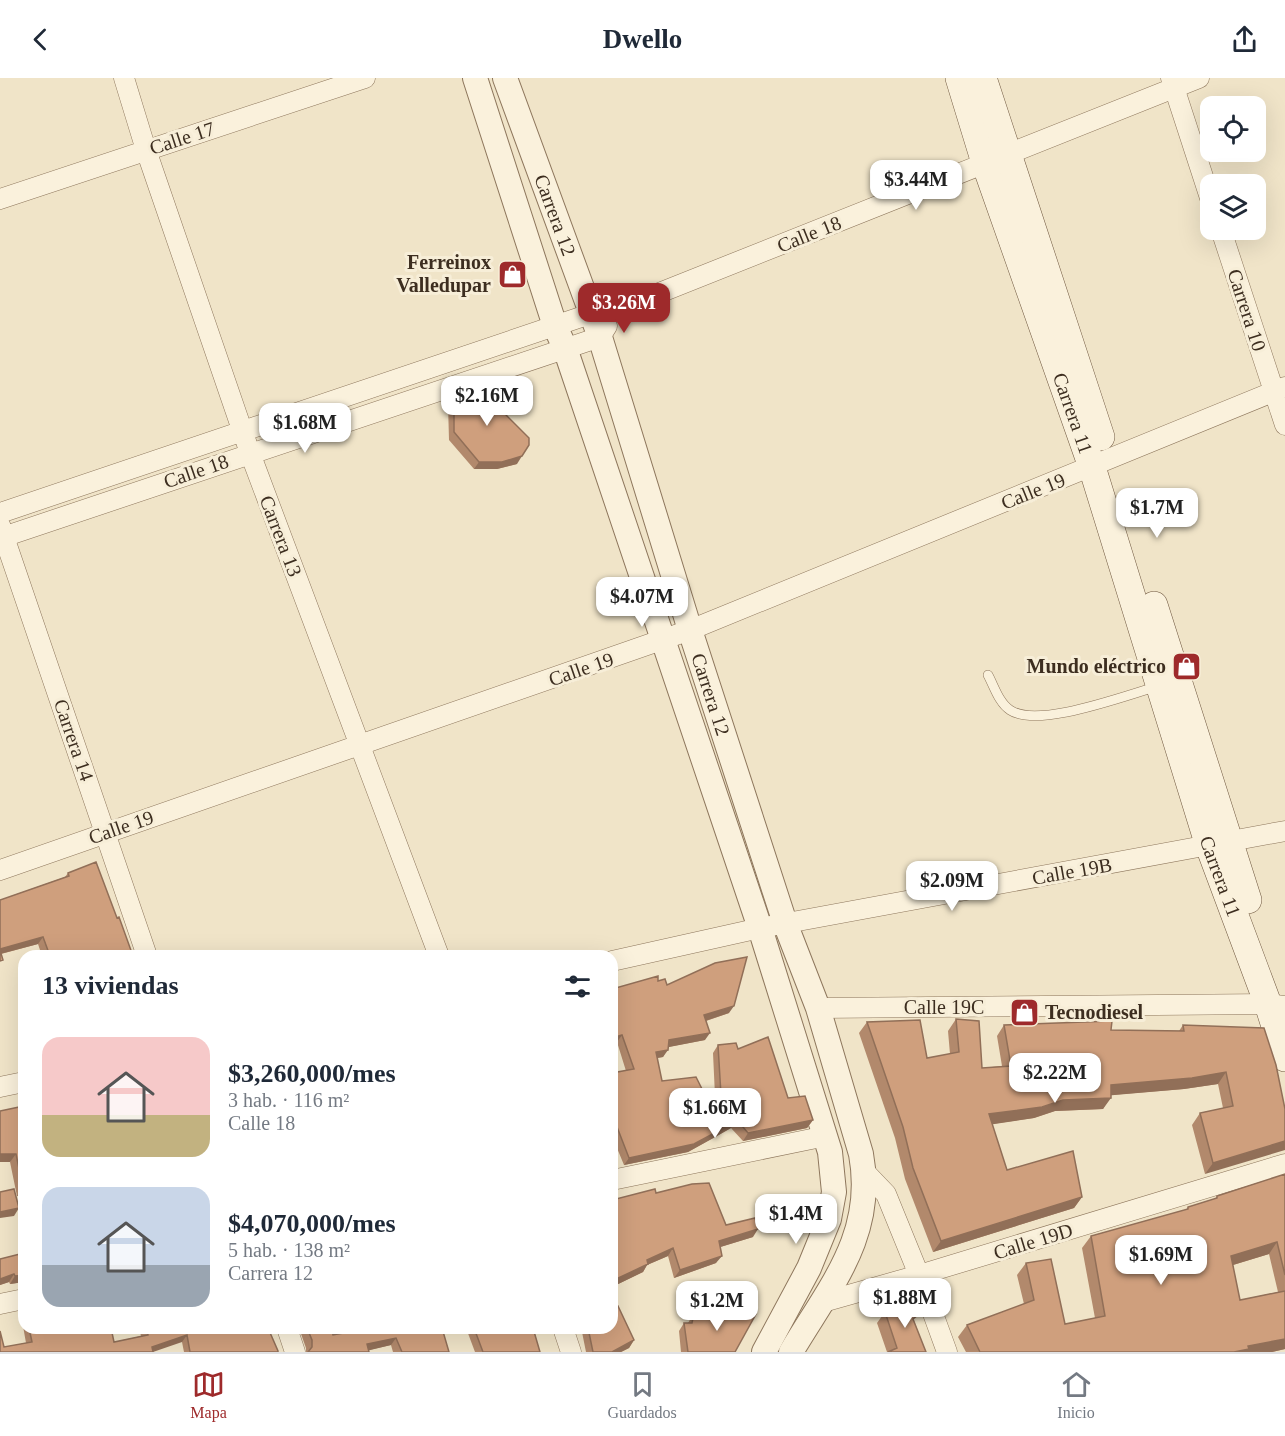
<!DOCTYPE html>
<html lang="es">
<meta charset="utf-8">
<style>
:root{--surface:#fff;--page:#f6f6f7;--text:#1f2937;--muted:#747a83;--line:#e0e1e3;--accent:#9e2a2b}
body{margin:0;font-family:Georgia,serif;background:var(--page);color:var(--text);height:100vh;display:flex;flex-direction:column;font-size:22px;white-space:nowrap}
*{box-sizing:border-box;margin:0}
p{font-size:20px;color:var(--muted)}
.icon{flex:none;width:33px;height:33px;fill:none;stroke:currentColor;stroke-width:2;stroke-linecap:round;stroke-linejoin:round}
.map{position:relative;flex:1;overflow:hidden}
.sheet{position:absolute;left:18px;top:872px;width:600px;height:384px;display:flex;flex-direction:column;background:var(--surface);border-radius:18px;box-shadow:0 6px 24px #0002}
.sheet>*{flex:none}
.fabs{position:absolute;left:1200px;top:18px;display:grid;gap:12px}
.fabs a{display:grid;place-items:center;width:66px;height:66px;border-radius:12px;background:var(--surface);box-shadow:0 6px 24px #0002;font-size:30px}
.price{position:absolute;translate:-50% -51px;padding:0 14px;border-radius:12px;background:#fff;color:#222;font-size:20px;line-height:39px;filter:drop-shadow(0 2px 3px #0008)}
.price::after{content:'';position:absolute;left:50%;top:36px;width:18px;height:14px;margin-left:-9px;background:inherit;clip-path:polygon(0 0,100% 0,50% 100%)}
.price.selected{background:var(--accent);color:#fff}
ul{padding:0;list-style:none}
li{display:flex;align-items:center;gap:18px;height:150px;padding:0 24px}
li span{display:grid;place-items:center;flex:none;width:168px;height:120px;border-radius:18px;color:#555}
li>.icon{margin-inline-start:auto}
span .icon{width:72px;height:72px;fill:#fffc;stroke-width:1}
li b{font-size:26px}
h2{display:flex;justify-content:space-between;align-items:center;height:72px;padding:0 24px;font-size:26px}
header{display:flex;justify-content:space-between;align-items:center;height:78px;padding:0 24px;background:var(--surface);font-size:27px;font-weight:600}
.menu{display:flex;justify-content:space-around;align-items:center;height:84px;border-top:2px solid var(--line);background:var(--surface);font-size:16px;color:var(--muted)}
.menu a{display:grid;justify-items:center;gap:3px}
.menu .selected{color:var(--accent)}
.map>svg:first-child{display:block}
</style>
<header><svg class="icon" aria-label="back" viewBox="0 0 24 24"><path d="M15 5l-7 7 7 7"/></svg>Dwello<svg class="icon" aria-label="share" viewBox="0 0 24 24"><path d="M12 15V3M7 8l5-5 5 5M5 13v7h14v-7"/></svg></header>
<div class="map">
<svg width="1285" height="1274" viewBox="0 0 1285 1274">
<rect width="100%" height="100%" fill="#f0e4c8"/>
<g fill="none" stroke-linecap="round" stroke-linejoin="round">
<defs>
<path id="service" d="M988,597c6,11 11,28 22,35 28,19 116,-15 149,-24"/>
<path id="minor" d="M124,0l22,72 104,303 189,503
M1171,0l39,120
M0,121l365,-121
M1221,152l64,195
M0,435l590,-199 29,-5 580,-231
M0,447l147,431
M0,460l600,-201 7,-11
M0,792l690,-240 595,-243
M612,883l148,-33 525,-97
M818,930l450,-4 17,2
M0,1009l24,-5
M864,1093l22,23 33,81 28,77
M612,1102l214,-44
M820,1225l99,-28 366,-111
M0,1226l24,-5
M287,1250l8,24
M563,1250l8,24"/>
<g id="tertiary">
<path d="M475,0l80,248 10,22 195,580 70,224 4,40 -5,27 -20,49 -45,84"/>
<path id="s1" d="M505,0l95,259 90,293 95,293 33,85 43,146c15,81 -31,132 -70,198"/>
</g>
<g id="secondary">
<path id="s2" d="M959,0l26,85 107,304 117,379 59,158 17,54"/>
<path d="M983,0l118,359"/>
<path d="M1154,527l94,295"/>
</g>
</defs>
<use href="#service" stroke="#8d765c" stroke-width="10"/>
<use href="#minor" stroke="#8d765c" stroke-width="21"/>
<use href="#tertiary" stroke="#8d765c" stroke-width="26"/>
<use href="#secondary" stroke="#6f573f" stroke-width="28"/>
<use href="#service" stroke="#faf1dc" stroke-width="9"/>
<use href="#minor" stroke="#faf1dc" stroke-width="20"/>
<use href="#tertiary" stroke="#faf1dc" stroke-width="24"/>
<use href="#secondary" stroke="#faf1dc" stroke-width="27"/>
</g>
<path fill="#b2896c" fill-rule="evenodd" d="M454,318l45,12 18,56 -20,5h-23l-25,-29 -1,-36z
M68,795l49,45 16,38h-91l-4,-12 -37,10 -1,-54 65,-23z
M658,903l71,32 -23,8 -1,19 -37,7 -5,10 -6,1 5,23 54,36 -3,-64 5,-8 20,4 50,49 25,22 -6,8 -64,13 -12,-13 -43,24 -64,13 -12,-29v-63l14,-2 -9,-29 -5,2v-55z
M956,941l26,49 20,-2 -5,-30 7,-11 107,5 68,1 4,-6 102,84 -80,65 -13,-49 8,-12 23,-5 -5,-24 -34,5 -73,6 -8,14 -48,2 -21,7 -42,6 15,46 75,27 -8,11 -141,44 -28,-73 -10,-41 -36,-105 8,-11 60,36 23,-4 -2,-23z
M24,1028v88l-7,2 -7,-34z
M1285,1096v175l-13,3h-306l-8,-15 9,-12 57,-21 -7,-29 9,-12 39,61 30,-6 -13,-70 9,-12 95,-26 2,-3 27,-8 2,-3zM1269,1176l9,38 -38,8 -7,-35z
M656,1115l70,32 27,12 -33,10 -4,16 -42,15 -6,-22 -21,9 -4,7 -31,15v-87z
M24,1175v29l-14,2 -1,-2 -9,3v-26z
M885,1234l29,9 12,31h-39l-10,-29z
M694,1235l41,39h-54l-2,-21 5,-8h4z
M24,1247v3h87l3,14 27,-6 -2,-8h129l10,24h-94l-2,-10 -178,5 22,-4 -3,-17z
M299,1250h32l2,7 33,-7h-1h77l7,24h-56l-2,-7 -22,5v2h-63v-4z
M466,1250h67l7,24h-65z
M585,1250h27l22,12 -5,8 -8,4h-35l-4,-20z"/>
<path fill="#916f58" d="M522,378l-5,8 -20,5h-23l5,-7z
M43,859l-5,7 -38,10v-5z
M734,928l-5,7 -30,10 5,-8z
M710,955l-5,7 -41,8 5,-8z
M622,957l-5,7 -5,2v-6z
M668,972l-5,7 -12,2 5,-7z
M1226,994l-8,12 -34,5 -81,7 8,-11z
M1111,1020l-8,11 -48,2 -21,7 -53,8 8,-12 74,-14z
M737,1042l-6,8 -14,8 6,-8z
M813,1042l-6,8 -64,13 5,-8z
M722,1051l-5,7 -29,16 -64,13 5,-7z
M1285,1063v9l-80,24 8,-11z
M0,1076h16l-6,8h-10z
M23,1110h1v6l-7,2z
M1082,1119l-8,11 -141,44 8,-11z
M19,1130l-5,8 -14,2v-6z
M758,1151l-5,8 -39,12 5,-8z
M1277,1164l-8,12 -46,14 8,-12z
M673,1170l-5,8 -21,9 -4,7 -31,15v-6l35,-21z
M722,1178l-6,7 -42,15 6,-8z
M14,1196l-5,8 -9,3v-6z
M24,1197v7l-14,2 5,-8z
M187,1257l-5,7 -29,10 -1,-5z
M396,1260l-5,7 -29,7 5,-8z
M1285,1261v10l-13,3h-38l14,-6z
M634,1262l-5,8 -8,4h-9z"/>
<path fill="#cf9f7d" stroke="#916f58" stroke-width="1.5" d="M489,308l7,6 3,16 30,30v7l-7,11 -20,6h-23l-25,-30v-36z
M96,784l21,56 2,-1 14,39h-83l-7,-19 -43,12v-49l69,-24 -1,-3z
M0,872l3,10 -3,1z
M747,879l-13,49 -30,9 6,18 -41,7 -1,10 -12,2 6,29 34,-4 26,52 -28,15 -65,14 -17,-44v-41l22,-4 -12,-34 -10,3v-49l46,-13v5l7,-2 2,6 48,-22z
M956,941l23,2 3,47 29,-2 -7,-41 108,-4 -1,9 73,1 -1,-6 81,3 12,37 9,44v32l-72,22 -13,-50 33,-7 -7,-34 -34,6 -81,7v13l-48,2 -21,7 -53,7 18,56 66,-19 9,46 -141,44 -28,-73 -10,-41 -36,-105 53,-2 7,38 32,-6z
M768,959l20,61 17,-2 8,24 -65,13 -11,-13 -14,8 -5,-83 18,-2 2,6z
M24,1028v82h-1l-7,-34h-16v-43z
M1285,1096v101l-8,-33 -46,14 9,44 45,-9v48l-37,7 1,3 -15,3h-254l-13,-27 67,-25 -8,-37 25,-4 14,65 40,-8 -14,-80 97,-27v-2l29,-9v-2z
M709,1105l17,42 29,-7 3,11 -39,12 3,15 -42,14 -7,-22 -26,12 1,4 -36,17v-81l43,-11 1,4 36,-9z
M14,1111l5,19 -19,4v-20z
M24,1175v22l-9,1 -1,-2 -14,5v-20z
M912,1224l6,13 -5,4 13,33h-38l9,-4 -12,-36z
M618,1228l16,34 -22,12h-19l-5,-24h24v-19z
M694,1235l62,1 -21,38h-47l-4,-29h8z
M29,1250h82l3,14 34,-7 -2,-7h122l10,23v1h-88l-3,-17 -35,12 1,5h-153v-21l4,16 28,-5z
M307,1250h24l2,7 38,-7h71l7,24h-47l-6,-14 -29,6 2,8h-61l4,-5v-7z
M474,1250h59l7,24h-57z"/>
<defs>
<symbol id="shop-square" viewBox="-11 -11 22 22"><rect x="-9" y="-9" width="18" height="18" rx="4" fill="#9e2a2b" stroke="#f7eed8"/><path d="M-5-2.5h2.3a2.7 3.5 0 0 1 5.4 0H5L5.5 6h-11ZM-1.5-2.5h3a1.5 2.3 0 0 0-3 0Z" fill="#fff"/></symbol>
</defs>
<g fill-rule="evenodd">
<use href="#shop-square" x="496" y="180" width="33" height="33"/>
<use href="#shop-square" x="1170" y="572" width="33" height="33"/>
<use href="#shop-square" x="1008" y="918" width="33" height="33"/>
</g>
<g text-anchor="middle" dominant-baseline="central" stroke-width="6" stroke-linejoin="round" paint-order="stroke">
<g font-size="20" fill="#3d2e20" stroke="#f7eed8">
<text transform="translate(182 60) rotate(-18)">Calle 17</text>
<text stroke="none"><textPath href="#s1" startOffset="146">Carrera 12</textPath></text>
<text transform="translate(809 156) rotate(-22)">Calle 18</text>
<text transform="translate(1247 232) rotate(72)">Carrera 10</text>
<text stroke="none"><textPath href="#s2" startOffset="354">Carrera 11</textPath></text>
<text transform="translate(196 393) rotate(-19)">Calle 18</text>
<text transform="translate(1033 413) rotate(-22)">Calle 19</text>
<text transform="translate(281 458) rotate(69)">Carrera 13</text>
<text transform="translate(581 591) rotate(-19)">Calle 19</text>
<text stroke="none"><textPath href="#s1" startOffset="650">Carrera 12</textPath></text>
<text transform="translate(74 662) rotate(71)">Carrera 14</text>
<text transform="translate(121 749) rotate(-19)">Calle 19</text>
<text transform="translate(1072 793) rotate(-10)">Calle 19B</text>
<text stroke="none"><textPath href="#s2" startOffset="840">Carrera 11</textPath></text>
<text x="944" y="929">Calle 19C</text>
<text transform="translate(1033 1163) rotate(-17)">Calle 19D</text>
</g>
<g font-size="20" font-weight="bold" fill="#3d2e20" stroke="#f7eed8" text-anchor="end">
<text x="491" y="184">Ferreinox<tspan x="491" dy="23">Valledupar</tspan></text>
<text x="1166" y="588">Mundo eléctrico</text>
<text x="1045" y="934" text-anchor="start">Tecnodiesel</text>
</g>
</g>
</svg>
<div class="fabs">
<a><svg class="icon" aria-label="locate" viewBox="0 0 24 24"><circle cx="12" cy="12" r="6"/><path d="M12 2v4M12 18v4M2 12h4M18 12h4"/></svg></a>
<a><svg class="icon" aria-label="layers" viewBox="0 0 24 24"><path d="M12 4l9 5-9 5-9-5zM3 14l9 5 9-5"/></svg></a>
</div>
<b class="price" style="left:916px;top:133px">$3.44M</b>
<b class="price selected" style="left:624px;top:256px">$3.26M</b>
<b class="price" style="left:487px;top:349px">$2.16M</b>
<b class="price" style="left:305px;top:376px">$1.68M</b>
<b class="price" style="left:1157px;top:461px">$1.7M</b>
<b class="price" style="left:642px;top:550px">$4.07M</b>
<b class="price" style="left:952px;top:834px">$2.09M</b>
<b class="price" style="left:1055px;top:1026px">$2.22M</b>
<b class="price" style="left:715px;top:1061px">$1.66M</b>
<b class="price" style="left:796px;top:1167px">$1.4M</b>
<b class="price" style="left:1161px;top:1208px">$1.69M</b>
<b class="price" style="left:905px;top:1251px">$1.88M</b>
<b class="price" style="left:717px;top:1254px">$1.2M</b>
<section class="sheet">
<h2>13 viviendas<svg class="icon" aria-label="filters" viewBox="0 0 24 24"><path d="M4 7h16M4 17h16"/><circle cx="9" cy="7" r="2"/><circle cx="15" cy="17" r="2"/></svg></h2>
<ul>
<li><span style="background:linear-gradient(#f6c9c9 65%,#c2b280 0)"><svg class="icon" aria-label="home" viewBox="0 0 24 24"><path d="M3 11l9-7 9 7M6 9v11h12V9"/></svg></span><div><b>$3,260,000/mes</b><p>3 hab. · 116 m²</p><p>Calle 18</p></div></li>
<li><span style="background:linear-gradient(#c9d6e8 65%,#9aa5b1 0)"><svg class="icon" aria-label="home" viewBox="0 0 24 24"><path d="M3 11l9-7 9 7M6 9v11h12V9"/></svg></span><div><b>$4,070,000/mes</b><p>5 hab. · 138 m²</p><p>Carrera 12</p></div></li>
</ul>
</section>
</div>
<nav class="menu">
<a class="selected"><svg class="icon" aria-label="map" viewBox="0 0 24 24"><path d="M3 6l6-2 6 2 6-2v14l-6 2-6-2-6 2zM9 4v14M15 6v14"/></svg>Mapa</a>
<a><svg class="icon" aria-label="saved" viewBox="0 0 24 24"><path d="M7 4h10v16l-5-4-5 4z"/></svg>Guardados</a>
<a><svg class="icon" aria-label="home" viewBox="0 0 24 24"><path d="M3 11l9-7 9 7M6 9v11h12V9"/></svg>Inicio</a>
</nav>
